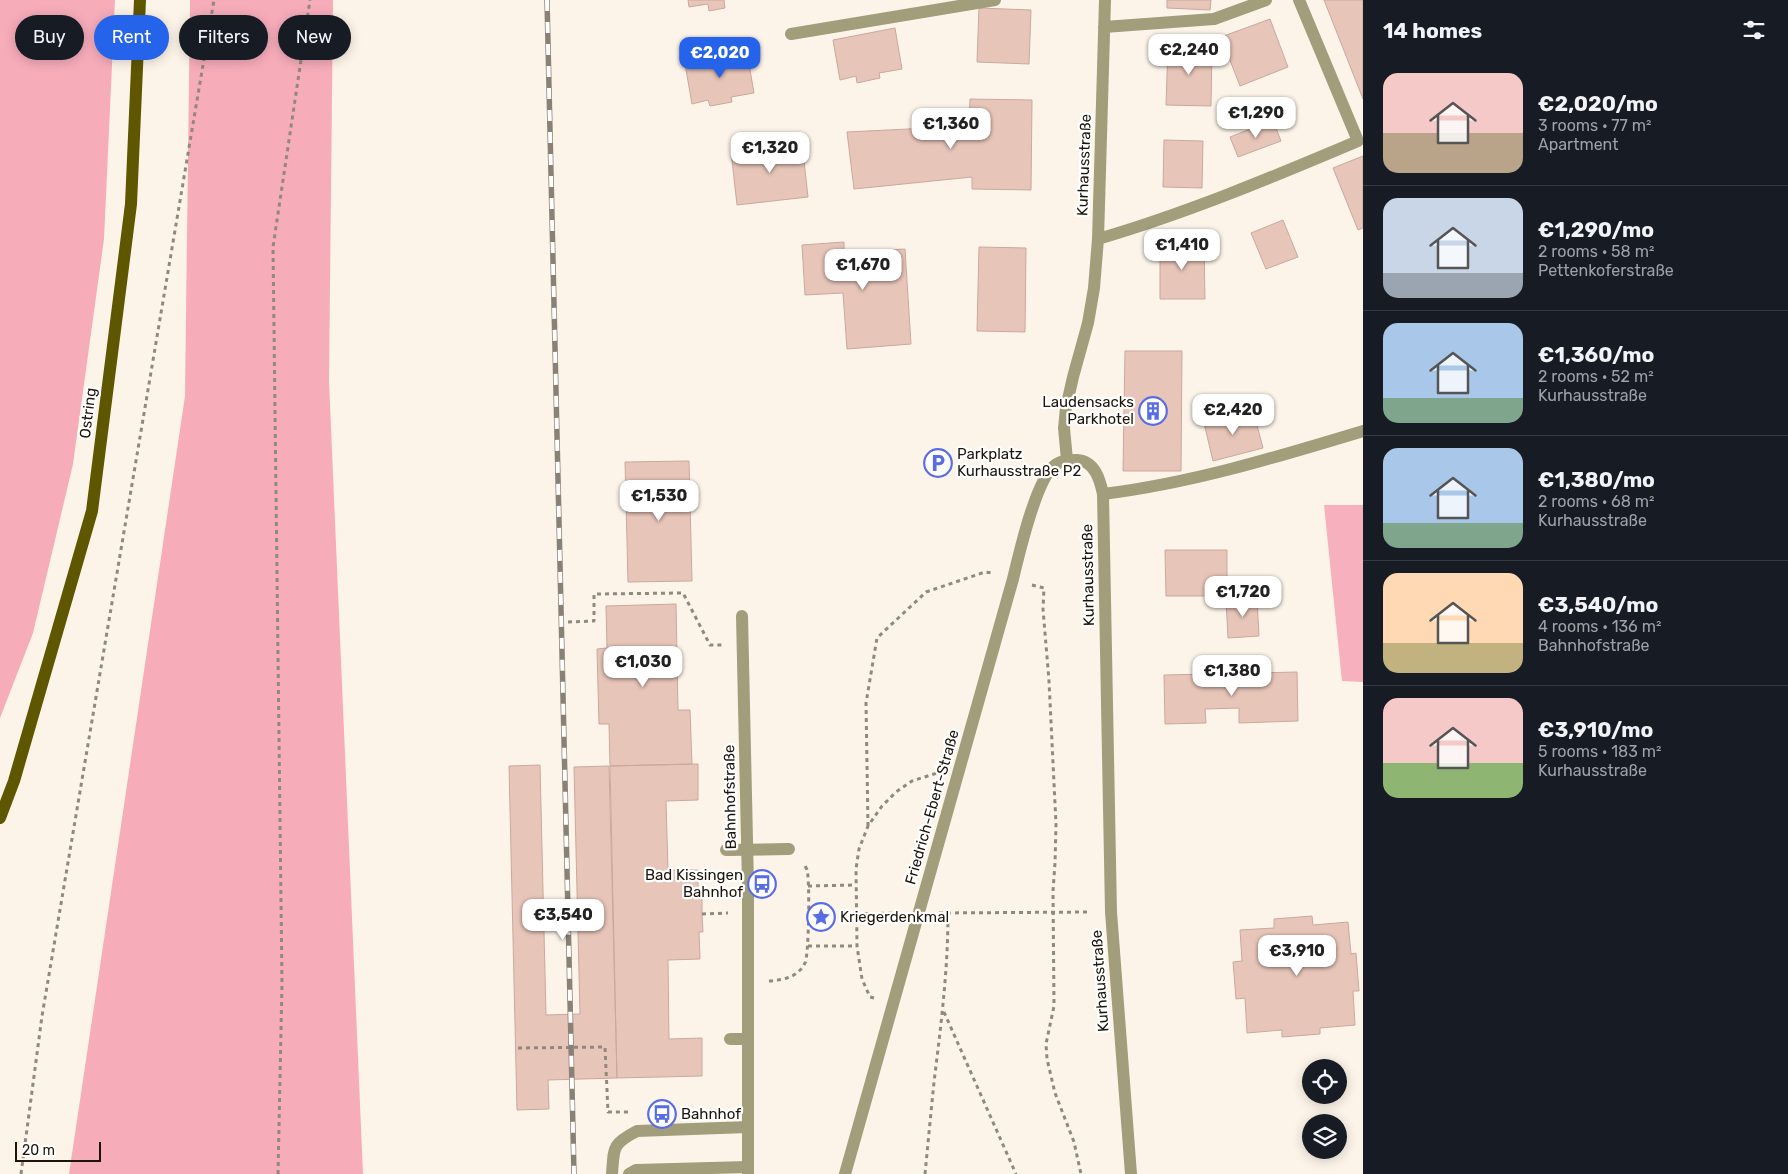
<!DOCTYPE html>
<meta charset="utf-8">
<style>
:root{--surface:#171b24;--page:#242831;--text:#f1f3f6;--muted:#9ea1a6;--line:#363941;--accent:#2563eb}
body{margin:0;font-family:Rubik,sans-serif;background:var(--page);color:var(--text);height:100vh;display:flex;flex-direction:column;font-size:19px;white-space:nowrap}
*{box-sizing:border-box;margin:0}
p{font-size:16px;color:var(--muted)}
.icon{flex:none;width:28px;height:28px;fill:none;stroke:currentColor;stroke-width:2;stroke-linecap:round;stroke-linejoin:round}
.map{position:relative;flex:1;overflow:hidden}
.drawer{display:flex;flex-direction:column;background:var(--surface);width:425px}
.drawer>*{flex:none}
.guide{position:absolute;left:15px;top:15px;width:475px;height:45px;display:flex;gap:10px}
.buttons{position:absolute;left:1302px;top:1059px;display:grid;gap:10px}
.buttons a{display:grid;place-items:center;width:45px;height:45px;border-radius:50%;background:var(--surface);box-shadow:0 2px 12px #0003;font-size:25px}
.scale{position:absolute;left:15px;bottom:12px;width:86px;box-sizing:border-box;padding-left:5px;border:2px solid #1d150b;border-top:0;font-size:14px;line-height:18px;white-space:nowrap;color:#1d150b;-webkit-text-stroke:4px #fff;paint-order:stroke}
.price{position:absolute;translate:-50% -42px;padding:0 11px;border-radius:10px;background:#fff;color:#222;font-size:16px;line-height:32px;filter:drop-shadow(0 1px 2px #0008)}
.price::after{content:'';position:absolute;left:50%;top:30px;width:15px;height:11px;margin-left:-8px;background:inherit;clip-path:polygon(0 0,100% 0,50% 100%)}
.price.active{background:var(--accent);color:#fff}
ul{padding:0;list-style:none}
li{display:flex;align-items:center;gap:15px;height:125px;padding:0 20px}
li+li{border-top:1px solid var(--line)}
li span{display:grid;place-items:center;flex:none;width:140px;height:100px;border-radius:15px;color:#555}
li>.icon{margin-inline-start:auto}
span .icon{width:60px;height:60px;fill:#fffc;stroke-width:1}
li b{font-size:21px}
h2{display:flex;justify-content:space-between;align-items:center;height:60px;padding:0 20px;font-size:21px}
.chip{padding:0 18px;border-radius:22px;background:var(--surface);box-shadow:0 2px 12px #0003;font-size:18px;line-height:45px}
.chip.active{background:var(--accent);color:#fff}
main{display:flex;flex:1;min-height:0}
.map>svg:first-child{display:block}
</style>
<main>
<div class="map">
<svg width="1363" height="1174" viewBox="0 0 1363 1174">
<rect width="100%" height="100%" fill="#fdf4e9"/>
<path fill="#f7b1be" d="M1324,505h39v177l-21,-1z"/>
<path fill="#f7acba" d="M0,0h115l-11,239 -31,225 -40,169 -33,85z
M190,0h143l-4,381 34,793h-294l116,-778z"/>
<path fill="#e8c5b9" stroke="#cba89d" d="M688,0h36l1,8 -16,3 -1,-7 -19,3z
M1167,0h44l-1,10 -43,-2z
M1324,0h39v99z
M979,8l52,2 -2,54 -52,-2z
M1270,19l18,48 -48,19 -19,-49z
M895,28l7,41 -23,4 1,5 -23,5 -1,-7 -16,4 -7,-40z
M1168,46l44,1 -1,59 -45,-1z
M747,52l7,41 -23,4 1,5 -22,4 -2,-6 -16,4 -7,-40z
M970,99l62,1 -1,90 -59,-1v-12l-118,12 -7,-57 122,-6z
M1273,120l8,21 -43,16 -8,-20z
M1164,140l39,1 -1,47 -39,-1z
M802,143l6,54 -71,8 -6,-54z
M1363,156v72l-5,2 -25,-62z
M1283,220l15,37 -32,12 -15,-36z
M844,242v10l61,-3 6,95 -64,5 -4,-56 -38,2 -3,-50z
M1160,243h44l1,56h-45z
M979,247l47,1 -1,84 -48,-1z
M1125,351h57l-1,120h-58z
M1253,410l10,38 -50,13 -9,-38z
M689,461l3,120 -64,1 -3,-120z
M1165,550h62v46h-61z
M1257,598l2,38 -31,2 -2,-38z
M676,604l2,106h12l2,54 -82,2 -1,-42h-10l-2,-75 10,-1 -1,-42z
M1297,672l1,49 -59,2v-15l-34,1 1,14 -41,1 -1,-49z
M698,764v36l-32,1 2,69h30v25h4v19l1,18h-4l1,27 -32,1 1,79 33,-1v38l-85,2 -7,-312z
M540,765l6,250 34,-1 -6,-247 35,-1 8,312 -69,2 1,29 -32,1 -8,-344z
M1312,916l1,9 35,-3 3,32 5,-1 3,38h-6l2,34 -35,3v6l-38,3v-7l-35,3 -2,-35 -9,1 -3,-37 9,-1 -2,-31 34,-2v-9z"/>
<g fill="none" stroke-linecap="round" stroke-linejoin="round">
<path stroke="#91897e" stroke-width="3" stroke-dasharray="4 4" stroke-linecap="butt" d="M1032,585l12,3 -1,21 6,72 7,143 -1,39 -2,28 1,115 -8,38 1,15 8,34 19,49 7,32
M568,622l26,-1v-27l89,-1 27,52h12
M868,826l-2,-123 11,-65 49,-46 59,-20 7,1
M808,886l48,-1
M939,913l152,-1
M702,914l26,-1
M856,914l42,-1
M808,946h49
M769,981c15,-1 29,-4 36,-18 4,-8 5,-84 2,-93 0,-1 -4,-7 -4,-7
M874,998l-4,-1 -8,-18 -5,-33 -1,-77 3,-20 9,-23 14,-20 14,-14 16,-11 25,-8
M944,1012l72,162
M518,1048l87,-1 3,65h20
M21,1174l21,-158 172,-1016
M278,1174l4,-191 -9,-736 37,-247
M925,1174c3,-31 6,-62 9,-92 7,-57 14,-112 14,-169"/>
<path stroke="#a29e7b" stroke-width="12" d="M791,34l204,-34
M1103,494c89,-11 174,-37 260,-63
M726,850l63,-1
M730,1039h18
M629,1174l7,-4 112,-3"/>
<path stroke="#a29e7b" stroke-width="12" d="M1104,27l110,-8 52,-19
M1098,239c89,-26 175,-62 260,-98l-59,-141
M1067,460l-3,-32 2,-20 7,-31 15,-54 6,-35 4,-49 7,-239
M742,616l6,269v289
M612,1174c2,-27 0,-30 25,-43l111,-4
M845,1174l168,-595c6,-25 23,-100 42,-114 7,-5 15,-5 22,-5 18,1 23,20 26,34l8,418 20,262"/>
<path stroke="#5f5600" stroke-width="12" d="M0,818l14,-37 78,-270 39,-307 9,-204"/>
<defs>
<path id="rail" d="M547,0l27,1174"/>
</defs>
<use href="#rail" stroke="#898176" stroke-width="5.5"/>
<use href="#rail" stroke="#fff" stroke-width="4" stroke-dasharray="11" stroke-linecap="butt"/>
</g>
<defs>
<symbol id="building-ring" viewBox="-11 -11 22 22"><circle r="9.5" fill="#fff" stroke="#586de4" stroke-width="1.5"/><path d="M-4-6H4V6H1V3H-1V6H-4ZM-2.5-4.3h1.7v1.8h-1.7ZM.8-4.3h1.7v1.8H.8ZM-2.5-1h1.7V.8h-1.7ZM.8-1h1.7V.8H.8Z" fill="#586de4"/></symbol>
<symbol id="parking-ring" viewBox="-11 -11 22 22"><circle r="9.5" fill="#fff" stroke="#586de4" stroke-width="1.5"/><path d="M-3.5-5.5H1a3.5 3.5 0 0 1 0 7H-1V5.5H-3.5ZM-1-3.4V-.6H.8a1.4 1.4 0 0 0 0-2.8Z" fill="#586de4"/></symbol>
<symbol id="bus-ring" viewBox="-11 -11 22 22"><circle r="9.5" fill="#fff" stroke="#586de4" stroke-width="1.5"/><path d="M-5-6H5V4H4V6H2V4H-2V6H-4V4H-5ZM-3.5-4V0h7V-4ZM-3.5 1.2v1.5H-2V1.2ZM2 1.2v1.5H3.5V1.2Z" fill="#586de4"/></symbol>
<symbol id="sight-ring" viewBox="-11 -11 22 22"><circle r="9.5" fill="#fff" stroke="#586de4" stroke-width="1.5"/><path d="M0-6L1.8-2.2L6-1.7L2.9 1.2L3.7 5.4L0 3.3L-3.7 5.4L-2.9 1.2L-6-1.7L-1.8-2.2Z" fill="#586de4"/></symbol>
</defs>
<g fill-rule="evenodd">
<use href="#building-ring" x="1137" y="395" width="32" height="32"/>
<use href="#parking-ring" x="922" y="447" width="32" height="32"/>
<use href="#bus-ring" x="746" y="868" width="32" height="32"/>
<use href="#sight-ring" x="805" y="901" width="32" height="32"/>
<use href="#bus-ring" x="646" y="1098" width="32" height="32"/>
</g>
<g text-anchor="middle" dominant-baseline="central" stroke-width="4.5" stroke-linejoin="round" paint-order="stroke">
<g font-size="15" fill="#1d150b" stroke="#fff">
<text transform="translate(1084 165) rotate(-88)">Kurhausstraße</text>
<text transform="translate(88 413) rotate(-83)">Ostring</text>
<text transform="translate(1088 575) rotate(-91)">Kurhausstraße</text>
<text transform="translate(730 797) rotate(-91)">Bahnhofstraße</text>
<text transform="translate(932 807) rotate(-74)">Friedrich-Ebert-Straße</text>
<text transform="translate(1100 981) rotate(-94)">Kurhausstraße</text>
</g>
<g font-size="15" fill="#1d150b" stroke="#fff" text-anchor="start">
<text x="1134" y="402" text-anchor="end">Laudensacks<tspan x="1134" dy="17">Parkhotel</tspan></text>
<text x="957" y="454">Parkplatz<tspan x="957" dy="17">Kurhausstraße P2</tspan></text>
<text x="743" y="875" text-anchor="end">Bad Kissingen<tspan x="743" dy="17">Bahnhof</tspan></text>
<text x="840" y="917">Kriegerdenkmal</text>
<text x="681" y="1114">Bahnhof</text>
</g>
</g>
</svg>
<div class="buttons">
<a><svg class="icon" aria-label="locate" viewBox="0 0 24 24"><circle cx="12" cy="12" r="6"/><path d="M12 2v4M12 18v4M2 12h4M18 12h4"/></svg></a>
<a><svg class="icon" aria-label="layers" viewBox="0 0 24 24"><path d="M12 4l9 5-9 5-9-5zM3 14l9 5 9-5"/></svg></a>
</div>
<div class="scale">20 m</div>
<b class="price" style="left:1189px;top:76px">€2,240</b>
<b class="price active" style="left:720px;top:79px">€2,020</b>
<b class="price" style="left:1256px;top:139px">€1,290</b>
<b class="price" style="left:951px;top:150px">€1,360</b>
<b class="price" style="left:770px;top:174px">€1,320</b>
<b class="price" style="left:1182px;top:271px">€1,410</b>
<b class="price" style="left:863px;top:291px">€1,670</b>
<b class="price" style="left:1233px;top:436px">€2,420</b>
<b class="price" style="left:659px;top:522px">€1,530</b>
<b class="price" style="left:1243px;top:618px">€1,720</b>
<b class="price" style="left:643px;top:688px">€1,030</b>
<b class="price" style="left:1232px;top:697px">€1,380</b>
<b class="price" style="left:563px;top:941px">€3,540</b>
<b class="price" style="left:1297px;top:977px">€3,910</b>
<div class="guide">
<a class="chip">Buy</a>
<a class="chip active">Rent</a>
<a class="chip">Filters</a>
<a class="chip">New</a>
</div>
</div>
<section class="drawer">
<h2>14 homes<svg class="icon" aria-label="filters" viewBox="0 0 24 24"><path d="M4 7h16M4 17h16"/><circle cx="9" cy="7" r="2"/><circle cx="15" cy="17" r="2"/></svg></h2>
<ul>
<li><span style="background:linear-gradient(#f6c9c9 60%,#b9a48a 0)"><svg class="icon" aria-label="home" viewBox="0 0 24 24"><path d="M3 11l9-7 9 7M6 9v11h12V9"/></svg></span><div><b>€2,020/mo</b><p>3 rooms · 77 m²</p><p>Apartment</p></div></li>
<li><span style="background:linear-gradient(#c9d6e8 75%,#9aa5b1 0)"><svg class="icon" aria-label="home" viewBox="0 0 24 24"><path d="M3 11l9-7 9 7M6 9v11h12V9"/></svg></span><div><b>€1,290/mo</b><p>2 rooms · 58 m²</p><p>Pettenkoferstraße</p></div></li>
<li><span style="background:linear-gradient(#a9c7e8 75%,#7fa58c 0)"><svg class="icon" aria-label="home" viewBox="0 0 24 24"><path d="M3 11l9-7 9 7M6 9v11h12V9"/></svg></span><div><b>€1,360/mo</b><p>2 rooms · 52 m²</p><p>Kurhausstraße</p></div></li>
<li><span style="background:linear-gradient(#a9c7e8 75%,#7fa58c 0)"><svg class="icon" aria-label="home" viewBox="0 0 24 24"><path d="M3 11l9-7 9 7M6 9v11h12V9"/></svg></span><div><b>€1,380/mo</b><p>2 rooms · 68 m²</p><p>Kurhausstraße</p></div></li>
<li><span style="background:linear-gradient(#ffd9b3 70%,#c2b280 0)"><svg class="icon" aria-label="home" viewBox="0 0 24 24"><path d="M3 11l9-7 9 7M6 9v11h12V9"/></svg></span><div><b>€3,540/mo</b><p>4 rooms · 136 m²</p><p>Bahnhofstraße</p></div></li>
<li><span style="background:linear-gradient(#f6c9c9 65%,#8fb573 0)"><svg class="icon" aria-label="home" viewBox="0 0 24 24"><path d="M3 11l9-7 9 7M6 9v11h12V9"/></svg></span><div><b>€3,910/mo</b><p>5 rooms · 183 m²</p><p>Kurhausstraße</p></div></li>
</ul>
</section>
</main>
